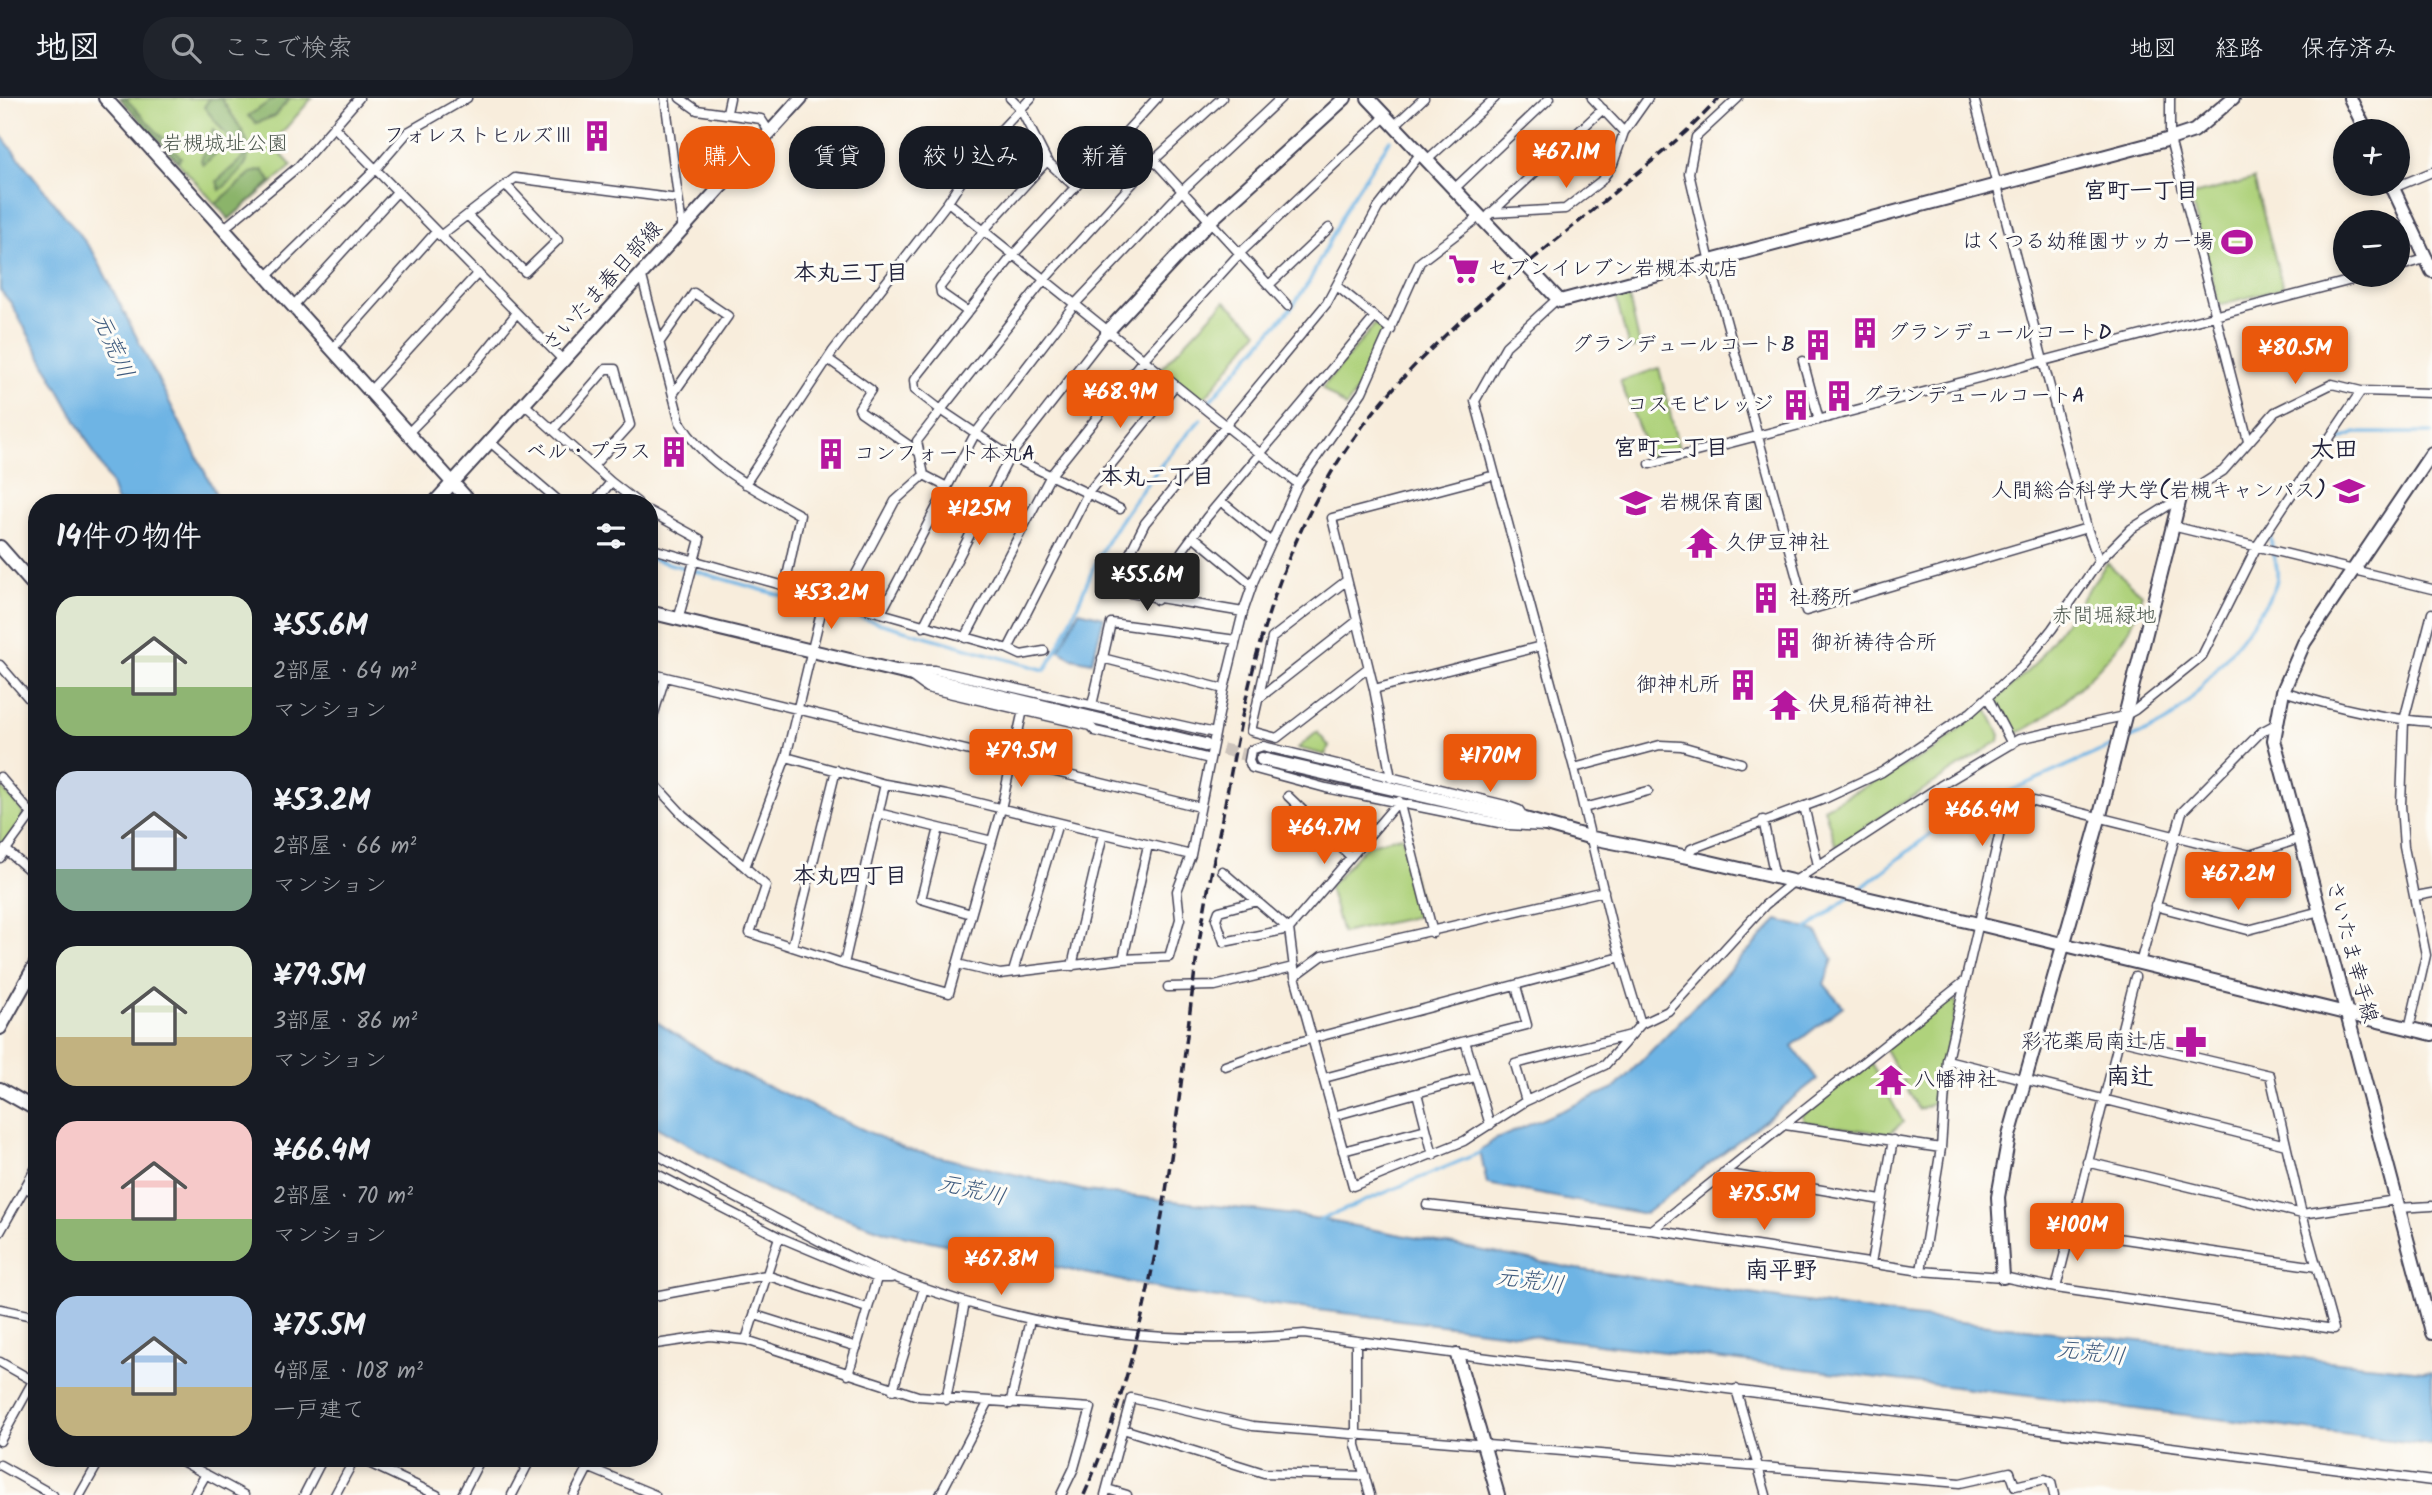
<!DOCTYPE html>
<html lang="ja">
<meta charset="utf-8">
<style>
:root{--surface:#171b24;--page:#20242c;--text:#f1f3f6;--muted:#9ea1a6;--line:#363941;--accent:#ea580c}
body{margin:0;font-family:Kalam,"Klee One",sans-serif;background:var(--page);color:var(--text);height:100vh;display:flex;flex-direction:column;font-size:26px;white-space:nowrap}
*{box-sizing:border-box;margin:0}
p{font-size:23px;color:var(--muted)}
.icon{flex:none;width:38px;height:38px;fill:none;stroke:currentColor;stroke-width:2;stroke-linecap:round;stroke-linejoin:round}
.map{position:relative;flex:1;overflow:hidden}
.panel{position:absolute;left:28px;top:396px;width:630px;height:973px;display:flex;flex-direction:column;background:var(--surface);border-radius:28px;box-shadow:0 4px 10px #0003}
.panel>*{flex:none}
.guide{position:absolute;left:679px;top:28px;width:665px;height:63px;display:flex;gap:14px}
.controls{position:absolute;left:2333px;top:21px;display:grid;gap:14px}
.controls a{display:grid;place-items:center;width:77px;height:77px;border-radius:50%;background:var(--surface);box-shadow:0 4px 10px #0003;font-size:35px}
.price{position:absolute;translate:-50% -60px;padding:0 16px;border-radius:7px;background:var(--accent);color:#fff;font-size:23px;line-height:46px;filter:drop-shadow(0 2px 4px #0008)}
.price::after{content:'';position:absolute;left:50%;top:42px;width:21px;height:16px;margin-left:-10px;background:inherit;clip-path:polygon(0 0,100% 0,50% 100%)}
.price.on{background:#222;color:#fff}
ul{padding:0;list-style:none}
li{display:flex;align-items:center;gap:21px;height:175px;padding:0 28px}
li span{display:grid;place-items:center;flex:none;width:196px;height:140px;border-radius:21px;color:#555}
li>.icon{margin-inline-start:auto}
span .icon{width:84px;height:84px;fill:#fffc;stroke-width:1}
li b{font-size:30px}
h2{display:flex;justify-content:space-between;align-items:center;height:84px;padding:0 28px;font-size:30px}
.chip{padding:0 24px;border-radius:28px;background:var(--surface);box-shadow:0 4px 10px #0003;font-size:24px;line-height:63px}
.chip.on{background:var(--accent);color:#fff}
header{display:flex;align-items:center;gap:42px;box-sizing:border-box;height:98px;padding:0 35px;background:var(--surface);border-bottom:2px solid var(--line)}
header strong{font-size:33px}
nav{display:flex;gap:38px;margin-inline-start:auto;font-size:24px}
.search{width:490px;height:63px;background:var(--page);display:flex;align-items:center;gap:18px;box-sizing:border-box;padding:0 24px;border-radius:28px;color:var(--muted);font-size:26px}
.map>svg:first-child{display:block}
</style>
<header>
<strong>地図</strong>
<div class="search"><svg class="icon" aria-label="search" viewBox="0 0 24 24"><circle cx="10" cy="10" r="6"/><path d="M15 15l6 6"/></svg>ここで検索</div>
<nav><a>地図</a><a>経路</a><a>保存済み</a></nav>
</header>
<div class="map">
<svg width="2432" height="1397" viewBox="0 0 2432 1397">
<rect width="100%" height="100%" fill="#fdfcf7"/>
<filter id="ink" filterUnits="userSpaceOnUse"><feTurbulence type="fractalNoise" baseFrequency=".0143" numOctaves="2"/><feDisplacementMap in="SourceGraphic" scale="14" xChannelSelector="R" yChannelSelector="G"/><feConvolveMatrix kernelMatrix="1 2 1 2 8 2 1 2 1" color-interpolation-filters="sRGB"/></filter>
<filter id="wash" filterUnits="userSpaceOnUse"><feTurbulence type="fractalNoise" baseFrequency=".00686" numOctaves="4" result="noise"/><feDisplacementMap in="SourceGraphic" scale="28" xChannelSelector="R" yChannelSelector="G"/><feGaussianBlur stdDeviation="1.57" result="paint"/><feColorMatrix in="noise" values="0 0 0 0 0 0 0 0 0 0 0 0 0 0 0 0 0 1.4 0 .05"/><feComposite in="paint" operator="in"/></filter>
<g filter="url(#wash)">
<rect width="100%" height="100%" fill="#f8eddc"/>
<path fill="#afd27b" stroke="#687a5b" stroke-width="2" d="M120,0h192l-40,46 20,22 -63,53z
M2254,81l29,109 -64,17 -29,-109z
M1627,190l13,58 -11,3 -13,-52z
M1225,203l33,30 -56,70 -41,-33z
M1375,226l10,8 -24,53 -15,22 -24,-19z
M1659,270l21,85 -28,8 -32,-80z
M2107,465l35,31c-4,11 -7,26 -13,36 -18,30 -80,91 -112,103l-6,-3 -15,-30 38,-35z
M1986,609l14,28 -1,6 -163,105 -12,-38 112,-59z
M1317,634l12,14 -4,9 -27,-7z
M0,688l22,24 1,10 -23,29z
M1402,738l21,79 -81,18 -13,-46 38,-42z
M1950,900l7,5 -19,97 -19,10 -34,-61z
M1870,963l33,61 -14,12 -85,-12 -2,-7z"/>
<path fill="#8bb46b" stroke="#566b53" stroke-width="2" d="M120,0h5l56,59 -3,4z
M210,0h11c27,43 46,56 -1,92l-3,-9 27,-24 -40,-50z
M275,0h15l-15,18 -19,7 -8,-7z
M213,31l10,18 -20,18 -2,-5z
M263,72l8,12 -42,37 -13,-15 35,-31z"/>
<path fill="#6eb4e4" stroke="#486b90" stroke-width="2" d="M0,36l94,119 126,249h-103l-7,-20 -99,-179 -11,-13z
M1079,513l25,6 -12,45 -20,-4 -13,-8z
M1778,822l38,11 17,28 -9,25 19,22 -51,40 25,33 -172,135 -158,-30 -7,-33 14,-11 122,-53z
M649,919l83,53 174,79 180,42 217,25 274,53 326,47 529,56v73l-1247,-151 -298,-62 -113,-39 -125,-70z"/>
<g fill="none" stroke-linecap="round" stroke-linejoin="round">
<path stroke="#6eb4e4" stroke-width="3.5" d="M1207,306l85,-97 17,-25 41,-82 40,-60
M2328,347l28,-12h76
M649,460l396,112c19,-30 30,-60 44,-92 22,-54 73,-116 112,-159
M2121,644c16,-7 36,-13 49,-23 22,-17 99,-111 106,-136 5,-17 -7,-35 -6,-53
M1855,795l98,-77 161,-71
M1805,833l44,-34
M1320,1122l164,-69"/>
</g>
</g>
<g filter="url(#ink)">
<g fill="none" stroke-linecap="round" stroke-linejoin="round">
<path stroke="#cdc4bc" stroke-width="12" stroke-dasharray="12 6" stroke-linecap="butt" d="M1205,647l57,14"/>
<defs>
<path id="street" d="M665,0l17,129
M680,0l17,12 64,9 9,14
M1010,0l10,10 27,53 28,26
M1592,0l32,34
M1738,0l-42,39 -7,36 21,89 96,349 281,-83
M1974,0l113,430 12,33
M2170,0v41l78,302
M727,14l3,-14
M1395,27l29,-27
M335,30l227,231
M1127,33l161,175
M1427,62l68,-62
M2393,90l39,-16
M1454,91l96,-91
M948,104l350,282
M1491,115l74,-4 36,-28 12,-17 11,-32 24,-34
M467,117l58,57 33,-32 -52,-55
M1489,117l114,-106
M222,132l77,-64 60,-68
M440,138l75,-58 163,21
M2398,169l30,-9
M641,175l39,149c27,45 75,67 120,93l-15,71 223,63 80,-156 86,-106
M265,180l111,-109 32,-37 59,-34
M1269,187l60,-57
M1338,189l53,43
M1556,202l-50,46 -31,55 99,367 39,163 28,93
M292,209l105,-115
M968,214l-27,-19 -1,-6 44,-57 63,-69
M659,245l35,-50 34,23 -55,78
M332,251l104,-117
M828,261l43,31 -12,18 2,4 59,41
M1803,263l16,59
M370,293l108,-118
M524,306l87,78 26,20
M553,332l53,-61h9l15,56 -37,41
M409,334l65,-66 42,-52
M490,344l70,60
M1650,366l721,-189
M924,377l23,12
M745,386l88,-133 115,-149 34,-52 49,-52
M1221,403l50,41
M595,404l16,-20
M1120,411l-110,-53 -69,-46 103,-130 110,-120 68,-62
M649,413l51,28 -22,81
M2172,428l260,63
M1193,438l59,49
M649,450l136,38
M1346,483l-74,57 -21,93 26,7 91,-70
M1157,502l25,-49 25,-34 168,-200
M841,504l54,-101 29,-26 -7,-34 24,-31 -26,-20 -1,-10 100,-126 143,-156
M823,506l-37,153 -41,110 21,19 -16,47 94,31 105,29 52,-184 22,-99
M1243,514l-125,-21 -4,-6 31,-62 182,-220 51,-95 43,-55
M881,515l94,-179 99,-129 108,-114 99,-93
M923,529l87,-171 97,-124
M965,540l86,-163 91,-114 98,-108 146,-137
M1008,551l13,6 23,-4
M1102,560l122,31
M0,567l37,43
M899,571l35,1 281,63
M649,575l551,134
M912,579l15,11 163,38 5,5 115,28
M1374,591l167,-43
M2283,593c48,15 98,28 149,31
M1988,600l24,46
M1258,601l98,-77
M1092,607l19,-82 125,17
M649,632l16,-53
M786,659l99,27 61,11 245,60
M1574,670l86,-23 21,1 60,17
M0,679l31,36
M649,680l34,37 62,52
M1391,680l-17,-89 -42,-171 163,-43
M1288,698l63,61
M1399,703l-110,128 6,47 58,210 111,-45 62,-40 79,-36 36,-41 27,-13 97,-106 28,-23 147,-96 79,-47 105,-23 11,-6 67,-54 55,-110 104,-155
M1399,703l34,132
M1804,708l14,59
M1584,710l64,-17
M878,715l114,28
M1525,721l-6,-9 -14,-5 -242,-59 -12,4 -2,11 3,7 74,20 183,37 35,2
M1763,722l12,57
M939,730l-18,71 50,15
M5,751l32,28
M1688,759l3,-8 133,-50 58,-27 89,-60 52,-47 29,-36 47,-68 32,-32 92,-58 52,-59 57,-28 29,7 71,2
M0,760l37,-51
M1222,773l67,58
M2416,798l16,-3
M1257,803l-38,10 -3,8 8,23 65,-13
M2155,808l93,24 72,-19
M792,849l44,-177
M2142,858l40,-144 79,-80 13,-7
M1123,861l25,-114
M844,866l41,-180
M957,866l43,10 123,-15 46,-2 11,-38 -3,-28 14,-36 33,-166 19,-77 11,-32 44,-96 64,-92 58,-130 59,-45
M1072,868l31,-132
M1013,874l45,-149
M1295,878l27,-20 282,-65
M1168,889l47,-1 78,-19
M2409,931l17,-74 -22,-108 -3,-42 3,-85 28,-107
M1947,962l339,85
M1225,968l51,-18 345,-91
M1324,980l141,-37
M1417,995l16,62
M1526,1003l-11,-37 116,-29
M1333,1018l142,-39
M1490,1027l-25,-84 62,-16 -11,-39
M1785,1027l156,23
M649,1052c41,25 84,46 126,68 41,21 81,44 124,61 129,51 267,68 405,55l1128,147
M1343,1053l83,-22
M2087,1064l215,52 94,-14
M649,1072l130,67 98,41h14
M1723,1075l158,27
M25,1089l12,8
M1427,1107l225,25 269,41 82,6 53,11 278,41 -32,-115 -32,-139 -148,-35
M2398,1110l34,-2
M1652,1132l312,-248
M2069,1133l248,36
M0,1134l37,-66
M1871,1165l22,-123
M1921,1173l20,-123 6,-88 59,-254 15,-8 229,57 49,-16
M2056,1190l79,-311
M649,1199l117,-22 101,33
M0,1211l37,8
M755,1217l102,32
M746,1242l33,-103
M1356,1243v104l14,50
M649,1247l61,-9 36,4 172,56 173,12 -17,60 -13,27
M0,1264l37,21
M848,1277l29,-97
M1736,1291l30,106
M893,1292l31,-102
M946,1302l19,-98
M1010,1306l20,-84
M1123,1331l141,44 101,3
M0,1343l37,-67
M176,1360l68,37
M358,1360l79,37
M566,1360l89,37
M0,1367l53,30
M1107,1391l20,6
M80,1397l21,-37
M194,1397l12,-21
M304,1397l19,-37
M335,1397l20,-37
M462,1397l19,-37
M512,1397l19,-37
M574,1397l19,-37
M940,1397l48,-92
M1105,1397l26,-97 122,28 707,57 50,-11 5,14 30,-7 6,3 3,13"/>
<path id="secondary" d="M105,0l365,404
M1368,0l192,203 610,-162 24,-8 39,-33
M1107,234l104,-112 134,-122
M0,449l37,42
M649,514l556,133
M1262,661l263,60 67,19 96,19 291,67 453,110
M0,991l37,21
M2003,1179l-5,-80 11,-61 90,-317 81,-321
M1457,1257l41,140"/>
<path id="primary" d="M2350,0l16,33
M2391,86l41,87
M2432,355l-128,190 -21,48 -9,49 158,593
M435,404l366,-404
M0,930l37,-66"/>
</defs>
<use href="#street" stroke="#424053" stroke-width="11"/>
<use href="#secondary" stroke="#424053" stroke-width="16"/>
<use href="#primary" stroke="#424053" stroke-width="16"/>
<use href="#street" stroke="#fff" stroke-width="8"/>
<use href="#secondary" stroke="#fff" stroke-width="12"/>
<use href="#primary" stroke="#fff" stroke-width="12"/>
<path stroke="#22223b" stroke-width="3.5" stroke-dasharray="10 5" stroke-linecap="butt" d="M1084,1397c70,-158 89,-346 110,-517 8,-64 22,-127 34,-190 21,-114 44,-217 105,-318 71,-118 188,-198 291,-286 33,-27 67,-54 95,-86"/>
</g>
</g>
<defs>
<symbol id="building-bare" viewBox="-9 -9 18 18"><path d="M-4-6H4V6H1V3H-1V6H-4ZM-2.5-4.3h1.7v1.8h-1.7ZM.8-4.3h1.7v1.8H.8ZM-2.5-1h1.7V.8h-1.7ZM.8-1h1.7V.8H.8Z" fill="#b5179e" stroke="#fdfcf7" stroke-width="2.5" paint-order="stroke"/></symbol>
<symbol id="stadium-bare" viewBox="-9 -9 18 18"><path d="M0-5a6.5 5 0 1 0 0 10a6.5 5 0 1 0 0-10ZM-3.5-1.8h7v3.6h-7Z" fill="#b5179e" stroke="#fdfcf7" stroke-width="2.5" paint-order="stroke"/></symbol>
<symbol id="supermarket-bare" viewBox="-9 -9 18 18"><path d="M-6-5.5h2.5l.6 2H6L4.5 2H-2.5L-4.4-4H-6ZM-1.5 3.2a1.3 1.3 0 1 0 .1 0ZM3 3.2a1.3 1.3 0 1 0 .1 0Z" fill="#b5179e" stroke="#fdfcf7" stroke-width="2.5" paint-order="stroke"/></symbol>
<symbol id="university-bare" viewBox="-9 -9 18 18"><path d="M0-5L7-2L0 1L-7-2ZM-4 1L0 2.5L4 1V4Q0 6-4 4Z" fill="#b5179e" stroke="#fdfcf7" stroke-width="2.5" paint-order="stroke"/></symbol>
<symbol id="school-bare" viewBox="-9 -9 18 18"><path d="M0-5L7-2L0 1L-7-2ZM-4 1L0 2.5L4 1V4Q0 6-4 4Z" fill="#b5179e" stroke="#fdfcf7" stroke-width="2.5" paint-order="stroke"/></symbol>
<symbol id="temple-bare" viewBox="-9 -9 18 18"><path d="M0-6L5-2H3V0L6.5 2.5H4V6H1.5V3h-3V6H-4V2.5H-6.5L-3 0V-2H-5Z" fill="#b5179e" stroke="#fdfcf7" stroke-width="2.5" paint-order="stroke"/></symbol>
<symbol id="pharmacy-bare" viewBox="-9 -9 18 18"><path d="M-2-6h4v4h4v4h-4v4h-4v-4h-4v-4h4Z" fill="#b5179e" stroke="#fdfcf7" stroke-width="2.5" paint-order="stroke"/></symbol>
</defs>
<g fill-rule="evenodd">
<use href="#building-bare" x="575" y="16" width="44" height="44"/>
<use href="#stadium-bare" x="2215" y="122" width="44" height="44"/>
<use href="#supermarket-bare" x="1442" y="149" width="44" height="44"/>
<use href="#building-bare" x="1843" y="213" width="44" height="44"/>
<use href="#building-bare" x="1796" y="225" width="44" height="44"/>
<use href="#building-bare" x="1817" y="276" width="44" height="44"/>
<use href="#building-bare" x="1774" y="285" width="44" height="44"/>
<use href="#building-bare" x="652" y="332" width="44" height="44"/>
<use href="#building-bare" x="809" y="334" width="44" height="44"/>
<use href="#university-bare" x="2327" y="371" width="44" height="44"/>
<use href="#school-bare" x="1614" y="383" width="44" height="44"/>
<use href="#temple-bare" x="1680" y="423" width="44" height="44"/>
<use href="#building-bare" x="1744" y="478" width="44" height="44"/>
<use href="#building-bare" x="1766" y="523" width="44" height="44"/>
<use href="#building-bare" x="1721" y="565" width="44" height="44"/>
<use href="#temple-bare" x="1763" y="585" width="44" height="44"/>
<use href="#pharmacy-bare" x="2169" y="922" width="44" height="44"/>
<use href="#temple-bare" x="1869" y="960" width="44" height="44"/>
</g>
<g text-anchor="middle" dominant-baseline="central" stroke-width="6" stroke-linejoin="round" paint-order="stroke">
<g font-size="21" fill="#22223b" stroke="#fdfcf7" text-anchor="start">
<text x="574" y="38" text-anchor="end">フォレストヒルズⅢ</text>
<text x="2214" y="144" text-anchor="end">はくつる幼稚園サッカー場</text>
<text x="1487" y="171">セブンイレブン岩槻本丸店</text>
<text x="1888" y="235">グランデュールコートD</text>
<text x="1795" y="247" text-anchor="end">グランデュールコートB</text>
<text x="1862" y="298">グランデュールコートA</text>
<text x="1773" y="307" text-anchor="end">コスモビレッジ</text>
<text x="651" y="354" text-anchor="end">ベル・プラス</text>
<text x="854" y="356">コンフォート本丸A</text>
<text x="2326" y="393" text-anchor="end">人間総合科学大学(岩槻キャンパス)</text>
<text x="1659" y="405">岩槻保育園</text>
<text x="1725" y="445">久伊豆神社</text>
<text x="1789" y="500">社務所</text>
<text x="1811" y="545">御祈祷待合所</text>
<text x="1720" y="587" text-anchor="end">御神札所</text>
<text x="1808" y="607">伏見稲荷神社</text>
<text x="2168" y="944" text-anchor="end">彩花薬局南辻店</text>
<text x="1914" y="982">八幡神社</text>
</g>
<g font-size="21" fill="#4c574e" stroke="#fdfcf7">
<text x="225" y="46">岩槻城址公園</text>
<text x="2104" y="518">赤間堀緑地</text>
</g>
<g font-size="21" fill="#22223b" stroke="#fdfcf7">
<text transform="translate(603 189) rotate(-48)">さいたま春日部線</text>
<text transform="translate(2351 854) rotate(75)">さいたま幸手線</text>
</g>
<g font-size="23" font-weight="bold" fill="#22223b" stroke="#fdfcf7">
<text x="2141" y="94">宮町一丁目</text>
<text x="851" y="176">本丸三丁目</text>
<text x="1671" y="351">宮町二丁目</text>
<text x="1157" y="380">本丸二丁目</text>
<text x="850" y="779">本丸四丁目</text>
</g>
<g font-size="23" font-style="italic" fill="#405c7f" stroke="#fdfcf7">
<text transform="translate(112 248) rotate(66)">元荒川</text>
<text transform="translate(972 1093) rotate(13)">元荒川</text>
<text transform="translate(1530 1184) rotate(8)">元荒川</text>
<text transform="translate(2091 1256) rotate(7)">元荒川</text>
</g>
<g font-size="24" font-weight="bold" fill="#22223b" stroke="#fdfcf7">
<text x="2334" y="352">太田</text>
<text x="2130" y="979">南辻</text>
<text x="1781" y="1173">南平野</text>
</g>
</g>
</svg>
<div class="controls">
<a>+</a>
<a>−</a>
</div>
<b class="price" style="left:1566px;top:92px">¥67.1M</b>
<b class="price" style="left:2295px;top:288px">¥80.5M</b>
<b class="price" style="left:1120px;top:332px">¥68.9M</b>
<b class="price" style="left:979px;top:449px">¥125M</b>
<b class="price on" style="left:1147px;top:515px">¥55.6M</b>
<b class="price" style="left:831px;top:533px">¥53.2M</b>
<b class="price" style="left:1021px;top:691px">¥79.5M</b>
<b class="price" style="left:1490px;top:696px">¥170M</b>
<b class="price" style="left:1982px;top:750px">¥66.4M</b>
<b class="price" style="left:1324px;top:768px">¥64.7M</b>
<b class="price" style="left:2238px;top:814px">¥67.2M</b>
<b class="price" style="left:1764px;top:1134px">¥75.5M</b>
<b class="price" style="left:2077px;top:1165px">¥100M</b>
<b class="price" style="left:1001px;top:1199px">¥67.8M</b>
<div class="guide">
<a class="chip on">購入</a>
<a class="chip">賃貸</a>
<a class="chip">絞り込み</a>
<a class="chip">新着</a>
</div>
<section class="panel">
<h2>14件の物件<svg class="icon" aria-label="filters" viewBox="0 0 24 24"><path d="M4 7h16M4 17h16"/><circle cx="9" cy="7" r="2"/><circle cx="15" cy="17" r="2"/></svg></h2>
<ul>
<li><span style="background:linear-gradient(#dfe7d0 65%,#8fb573 0)"><svg class="icon" aria-label="home" viewBox="0 0 24 24"><path d="M3 11l9-7 9 7M6 9v11h12V9"/></svg></span><div><b>¥55.6M</b><p>2部屋 · 64 m²</p><p>マンション</p></div></li>
<li><span style="background:linear-gradient(#c9d6e8 70%,#7fa58c 0)"><svg class="icon" aria-label="home" viewBox="0 0 24 24"><path d="M3 11l9-7 9 7M6 9v11h12V9"/></svg></span><div><b>¥53.2M</b><p>2部屋 · 66 m²</p><p>マンション</p></div></li>
<li><span style="background:linear-gradient(#dfe7d0 65%,#c2b280 0)"><svg class="icon" aria-label="home" viewBox="0 0 24 24"><path d="M3 11l9-7 9 7M6 9v11h12V9"/></svg></span><div><b>¥79.5M</b><p>3部屋 · 86 m²</p><p>マンション</p></div></li>
<li><span style="background:linear-gradient(#f6c9c9 70%,#8fb573 0)"><svg class="icon" aria-label="home" viewBox="0 0 24 24"><path d="M3 11l9-7 9 7M6 9v11h12V9"/></svg></span><div><b>¥66.4M</b><p>2部屋 · 70 m²</p><p>マンション</p></div></li>
<li><span style="background:linear-gradient(#a9c7e8 65%,#c2b280 0)"><svg class="icon" aria-label="home" viewBox="0 0 24 24"><path d="M3 11l9-7 9 7M6 9v11h12V9"/></svg></span><div><b>¥75.5M</b><p>4部屋 · 108 m²</p><p>一戸建て</p></div></li>
</ul>
</section>
</div>
